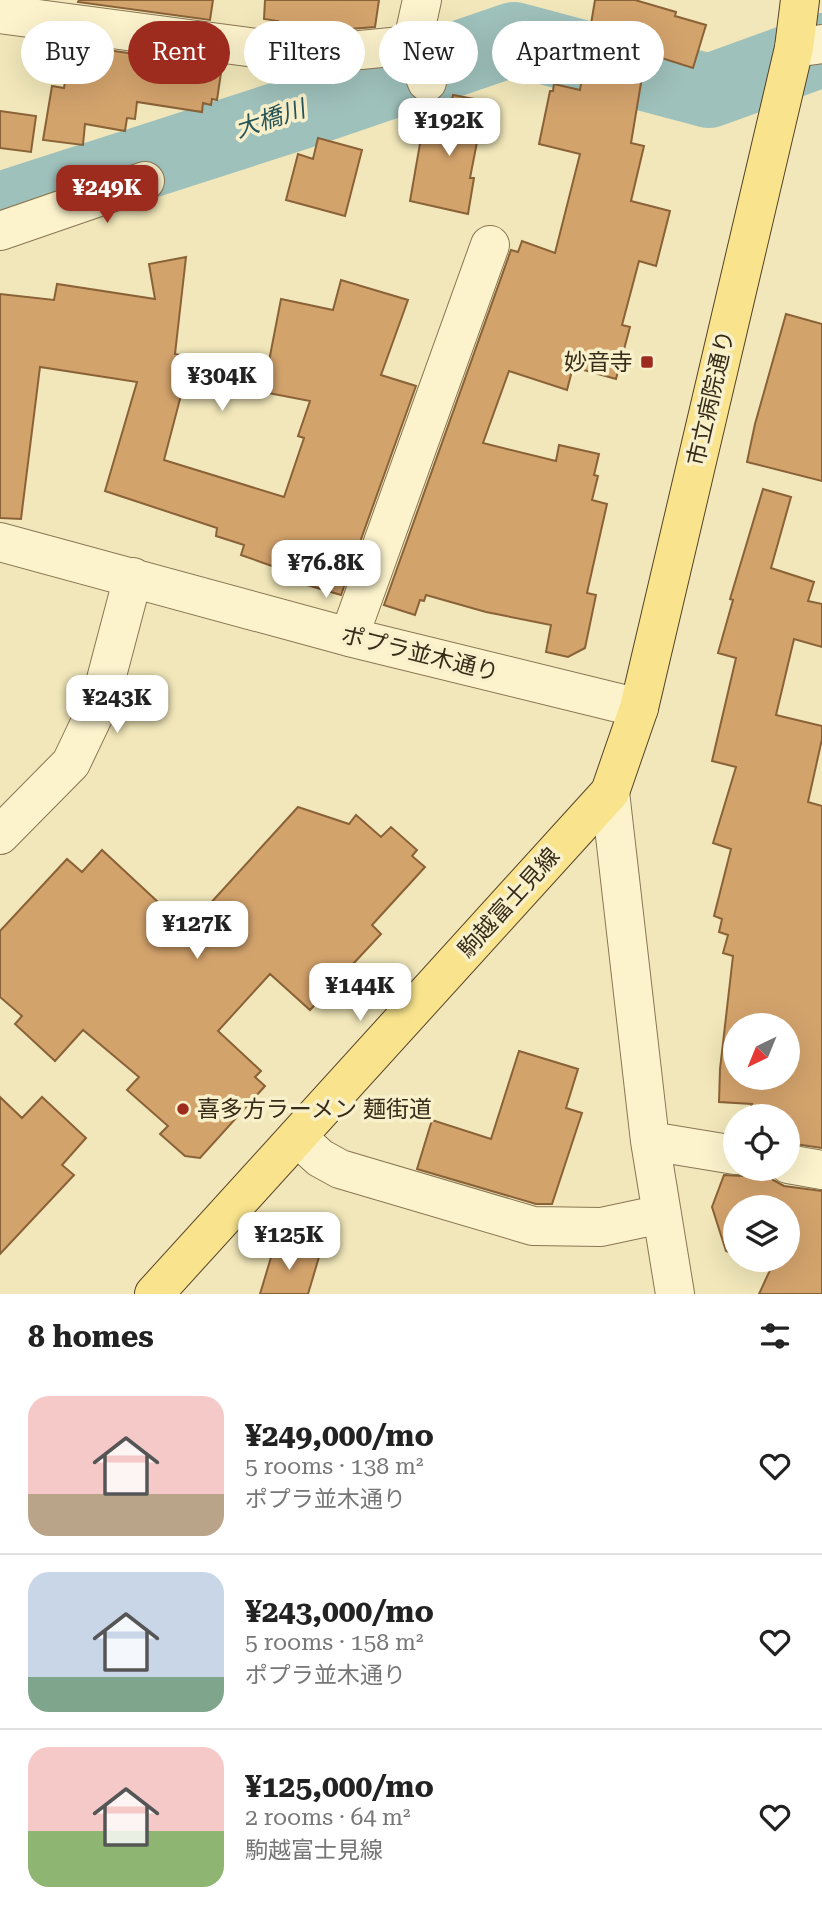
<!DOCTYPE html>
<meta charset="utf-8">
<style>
:root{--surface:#fff;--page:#f6f6f6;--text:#222;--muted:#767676;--line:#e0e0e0;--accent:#9d2c1f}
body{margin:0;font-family:"Roboto Serif","Noto Sans JP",serif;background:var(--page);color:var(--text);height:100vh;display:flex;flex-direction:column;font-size:26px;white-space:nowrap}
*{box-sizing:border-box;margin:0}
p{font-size:23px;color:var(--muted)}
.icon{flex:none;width:38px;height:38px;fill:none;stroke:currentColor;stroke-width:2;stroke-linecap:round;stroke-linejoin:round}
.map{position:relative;height:1294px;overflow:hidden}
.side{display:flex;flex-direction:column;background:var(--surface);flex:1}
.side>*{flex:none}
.guide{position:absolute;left:21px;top:21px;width:780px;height:63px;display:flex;gap:14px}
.needle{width:46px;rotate:223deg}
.fabs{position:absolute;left:723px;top:1013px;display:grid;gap:14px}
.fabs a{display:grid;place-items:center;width:77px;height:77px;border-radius:50%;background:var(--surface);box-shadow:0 7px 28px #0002;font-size:35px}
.price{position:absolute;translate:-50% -60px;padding:0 16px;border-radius:14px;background:#fff;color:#222;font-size:23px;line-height:46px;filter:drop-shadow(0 2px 4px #0008)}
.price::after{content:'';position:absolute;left:50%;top:42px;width:21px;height:16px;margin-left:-10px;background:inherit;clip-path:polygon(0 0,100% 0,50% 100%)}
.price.active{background:var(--accent);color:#fff}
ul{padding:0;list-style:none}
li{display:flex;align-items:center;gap:21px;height:175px;padding:0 28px}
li+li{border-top:2px solid var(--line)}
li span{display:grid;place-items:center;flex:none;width:196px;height:140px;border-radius:21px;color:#555}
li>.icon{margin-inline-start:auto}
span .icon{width:84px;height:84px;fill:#fffc;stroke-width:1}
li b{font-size:30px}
h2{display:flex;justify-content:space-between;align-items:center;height:84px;padding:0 28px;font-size:30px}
.pill{padding:0 24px;border-radius:32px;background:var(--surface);box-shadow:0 7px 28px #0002;font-size:24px;line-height:63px}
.pill.active{background:var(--accent);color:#fff}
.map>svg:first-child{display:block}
</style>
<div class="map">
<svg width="822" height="1294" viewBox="0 0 822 1294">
<rect width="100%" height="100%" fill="#f1e7ba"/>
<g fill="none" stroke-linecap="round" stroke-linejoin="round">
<path stroke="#9fc1bb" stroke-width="74" d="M0,209l298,-96 216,-74 195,52 113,-41"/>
</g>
<path fill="#d3a36c" stroke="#8a6237" stroke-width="2" fill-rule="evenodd" d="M79,0h134l-3,20 -132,-18z
M265,0h114l-4,27 -38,3 -15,-2v4l-13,1 -32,-4 1,-8 -14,-2z
M595,0h40l41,12 -1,4 31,9 -13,43 -47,-15 -15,90 13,3 -13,55 39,10 -14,55 -17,-5 -17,64 8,2 -14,52 -43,-12 -6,23 -58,-19 -26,72 73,18 3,-16 40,9 -5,21 4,1 -6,24 15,4 -20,89 9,2 -11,53 -17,9 -22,-5 5,-27 -65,-13 -60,-17 -2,6 -4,-1 -5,15 -31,-10 127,-355 7,2 4,-11 33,12 25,-99 -41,-10 11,-53h3l1,-7 26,6z
M71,45l151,21 -5,34 -5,-1 -1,6 -8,-2 -1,9 -65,-10 -2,17 -8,-1 -2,13 -40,-7 -2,21 -40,-5 9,-54 12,2z
M453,95l32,6 -15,77h4l-6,36 -58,-13 12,-69 16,2 4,-24 7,2z
M0,111l36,5 -5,36 -31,-4z
M318,138l44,12 -17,66 -59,-16 12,-46 15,5z
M186,257l-11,97 16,3 -27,103 120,37 20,-59 -6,-2 12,-35 -47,-9 18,-93 52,11 8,-30 67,20 -27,75 35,11 -75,209 -37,-11 2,-6 -65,-23 3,-10 -28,-9 1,-8 -112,-37 32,-109 -97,-15 -19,152 -21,-1v-224l54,6 3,-16 98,15 -6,-35z
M786,314l36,10v157l-75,-19 8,-38z
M763,489l28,8 -20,71 43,14 -6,19 14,3v43l-28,-8 -18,76 46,11v13l-14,63 14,4v342l-34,-5v-27h-41l5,-12 -33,-2 1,-33 13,-113 -10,-3 5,-18 -9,-3 3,-13 -8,-3 17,-67 -18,-6 23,-76 -24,-6 24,-103 -18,-5 15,-53 -3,-1zM735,1026h53v52h-53z
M298,807l51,17 7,-9 25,22 10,-10 26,23 -5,6 13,11 -53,58 9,9 -71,76 -40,-36 -52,57 43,40 -6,6 10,9 -65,72 -15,-2 -25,-22 8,-8 -41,-36 12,-13 -56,-47 -28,31 -40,-37 7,-8 -22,-19v-66l67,-72 15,13 20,-22 85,79z
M519,1051l59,18 -12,39 16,5 -30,91h-16l-119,-35 15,-49 59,19z
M0,1097l22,21 20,-21 44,41 -24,27 12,10 -74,79z
M752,1169h15l6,11 11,6 38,5v103h-63l12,-26 -21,-8h38v-52h-53v46l-9,-3 -14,-44 12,-32 18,1z
M275,1244l44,13 -11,37h-48z"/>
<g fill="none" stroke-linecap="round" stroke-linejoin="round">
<defs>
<path id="minor" d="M0,14l309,41 103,-10 10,-45
M412,45l15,37
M794,48l28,-4
M0,231l145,-50
M0,542l349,95 290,71
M349,637l141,-392
M610,792l40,349 25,153
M0,835l71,-72 29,-61 33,-125
M297,1137l23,21 20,11 193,57 68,1 61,-13
M650,1141l85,14
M788,1164l34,6"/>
<path id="major" d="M154,1294l456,-502 29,-84 155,-660 6,-48"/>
</defs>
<use href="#minor" stroke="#897653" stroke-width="40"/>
<use href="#major" stroke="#564328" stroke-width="40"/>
<use href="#minor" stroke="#fcf3cd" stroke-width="38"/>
<use href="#major" stroke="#f9e48d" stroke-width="38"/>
</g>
<g fill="#9d2c1f" stroke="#f8f0ca" stroke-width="2.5">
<rect x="640" y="355" width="14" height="14" rx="3.5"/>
<circle cx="183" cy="1109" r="7"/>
</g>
<g text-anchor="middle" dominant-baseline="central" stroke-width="7" stroke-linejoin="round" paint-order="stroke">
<g font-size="23" fill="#372b1a" stroke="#f8f0ca" text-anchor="end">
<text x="633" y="362">妙音寺</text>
<text x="197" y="1109" text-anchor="start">喜多方ラーメン 麺街道</text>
</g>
<g font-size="23" fill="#372b1a" stroke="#f8f0ca">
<text transform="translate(711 398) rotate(-77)">市立病院通り</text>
<text transform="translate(420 654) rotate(14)">ポプラ並木通り</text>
<text transform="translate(509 903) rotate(-48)">駒越富士見線</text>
</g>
<g font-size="24" font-style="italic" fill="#275558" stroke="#f8f0ca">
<text transform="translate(270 119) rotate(-18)">大橋川</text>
</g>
</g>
</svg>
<div class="fabs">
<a><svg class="needle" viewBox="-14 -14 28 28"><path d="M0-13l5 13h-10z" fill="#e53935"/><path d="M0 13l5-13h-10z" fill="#767676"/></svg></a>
<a><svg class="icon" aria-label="locate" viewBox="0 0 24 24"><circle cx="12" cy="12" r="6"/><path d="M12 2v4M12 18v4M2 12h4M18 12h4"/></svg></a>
<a><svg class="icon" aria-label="layers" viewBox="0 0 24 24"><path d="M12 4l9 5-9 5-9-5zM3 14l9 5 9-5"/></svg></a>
</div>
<b class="price" style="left:449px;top:158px">¥192K</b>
<b class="price active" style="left:107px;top:225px">¥249K</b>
<b class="price" style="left:222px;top:413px">¥304K</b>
<b class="price" style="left:326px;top:600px">¥76.8K</b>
<b class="price" style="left:117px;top:735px">¥243K</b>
<b class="price" style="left:197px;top:961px">¥127K</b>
<b class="price" style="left:360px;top:1023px">¥144K</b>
<b class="price" style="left:289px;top:1272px">¥125K</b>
<div class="guide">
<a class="pill">Buy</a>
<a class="pill active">Rent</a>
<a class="pill">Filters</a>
<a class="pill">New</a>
<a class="pill">Apartment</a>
</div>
</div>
<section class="side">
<h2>8 homes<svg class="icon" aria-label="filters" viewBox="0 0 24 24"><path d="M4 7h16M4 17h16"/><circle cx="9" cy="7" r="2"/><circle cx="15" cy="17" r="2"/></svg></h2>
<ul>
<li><span style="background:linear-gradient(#f6c9c9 70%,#b9a48a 0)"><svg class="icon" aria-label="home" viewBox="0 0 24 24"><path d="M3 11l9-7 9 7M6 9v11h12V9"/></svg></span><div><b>¥249,000/mo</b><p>5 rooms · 138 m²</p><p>ポプラ並木通り</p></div><svg class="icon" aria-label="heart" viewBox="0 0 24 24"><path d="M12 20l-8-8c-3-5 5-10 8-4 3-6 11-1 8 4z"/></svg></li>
<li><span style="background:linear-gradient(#c9d6e8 75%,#7fa58c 0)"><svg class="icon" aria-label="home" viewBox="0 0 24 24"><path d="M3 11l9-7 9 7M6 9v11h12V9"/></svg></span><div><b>¥243,000/mo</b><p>5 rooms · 158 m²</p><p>ポプラ並木通り</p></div><svg class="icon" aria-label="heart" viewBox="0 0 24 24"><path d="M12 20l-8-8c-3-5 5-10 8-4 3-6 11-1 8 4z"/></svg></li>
<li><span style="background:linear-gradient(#f6c9c9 60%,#8fb573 0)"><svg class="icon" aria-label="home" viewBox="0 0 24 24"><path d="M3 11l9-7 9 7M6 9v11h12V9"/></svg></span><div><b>¥125,000/mo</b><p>2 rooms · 64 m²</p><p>駒越富士見線</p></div><svg class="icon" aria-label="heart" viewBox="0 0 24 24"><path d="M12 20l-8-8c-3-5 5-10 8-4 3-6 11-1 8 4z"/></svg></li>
</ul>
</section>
